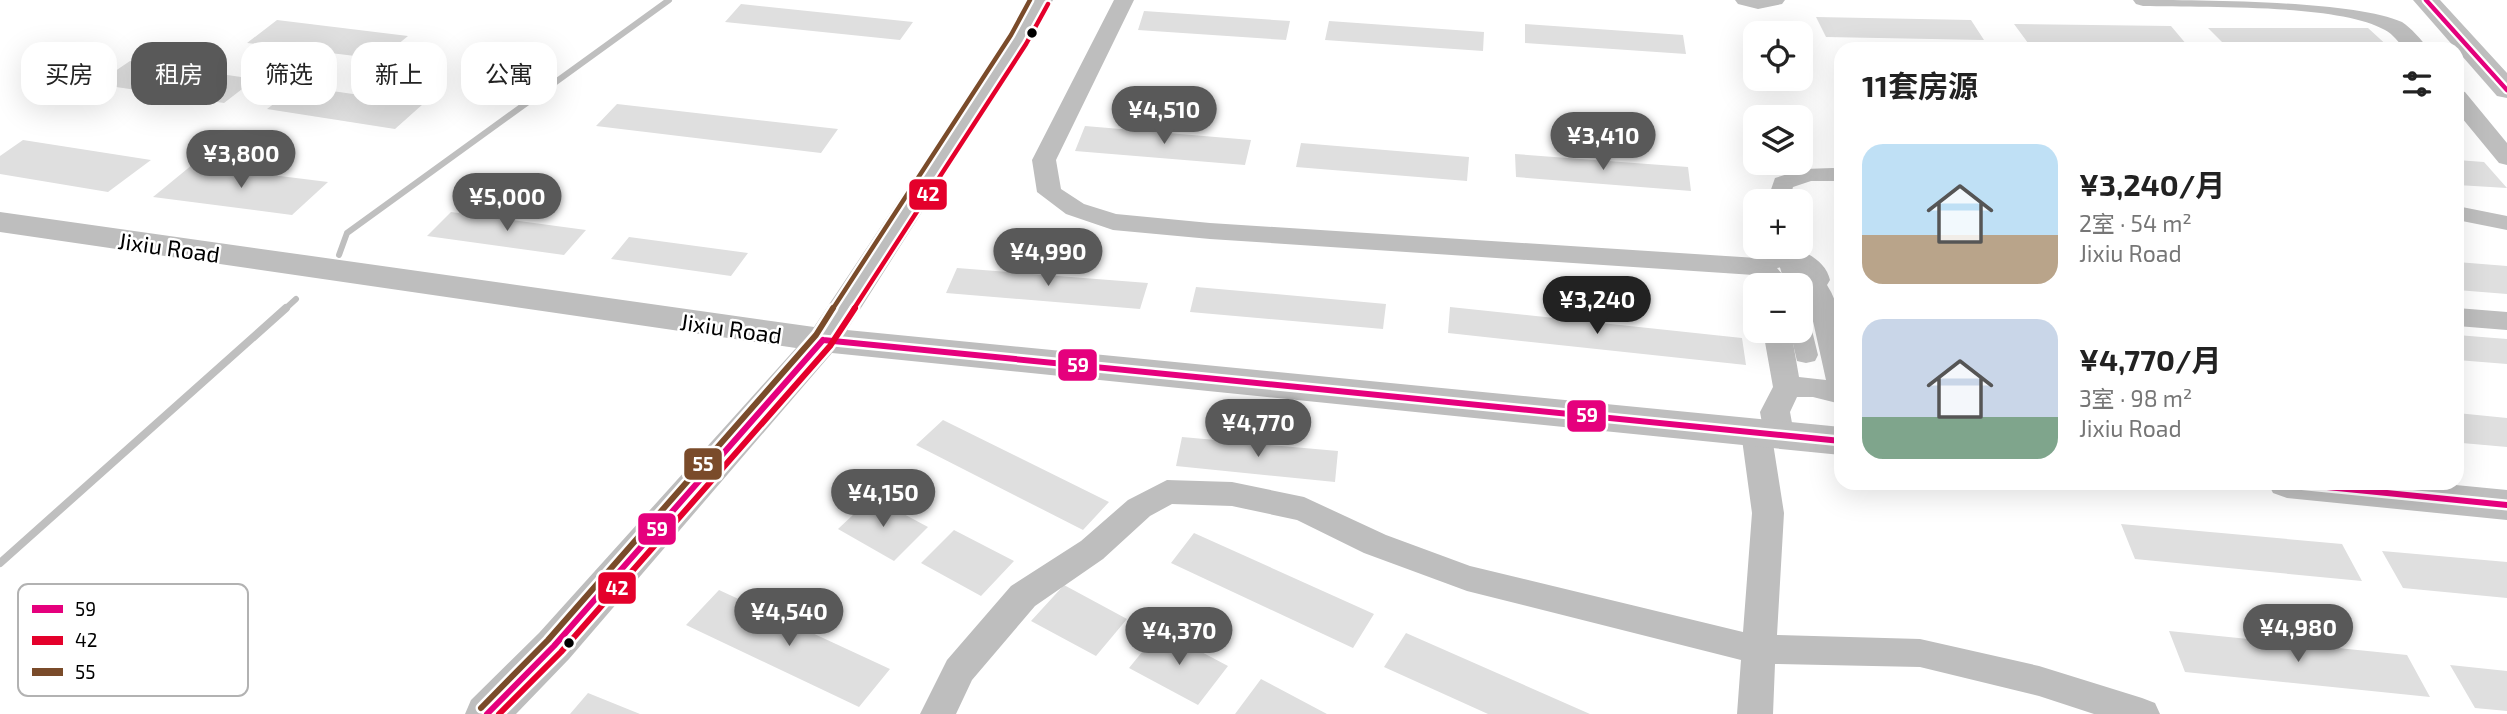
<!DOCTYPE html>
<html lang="zh">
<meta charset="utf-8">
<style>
:root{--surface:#fff;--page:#f6f6f6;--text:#222;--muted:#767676;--accent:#595959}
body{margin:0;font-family:"Exo 2","Noto Sans SC",sans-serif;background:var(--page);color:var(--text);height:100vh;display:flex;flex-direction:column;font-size:26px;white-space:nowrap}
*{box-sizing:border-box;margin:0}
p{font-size:23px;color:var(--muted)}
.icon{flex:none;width:38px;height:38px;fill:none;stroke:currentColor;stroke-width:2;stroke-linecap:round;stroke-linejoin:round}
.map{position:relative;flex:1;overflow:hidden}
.side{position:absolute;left:1834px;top:42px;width:630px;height:448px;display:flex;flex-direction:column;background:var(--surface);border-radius:21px;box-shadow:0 7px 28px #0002}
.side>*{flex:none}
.guide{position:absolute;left:21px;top:42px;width:665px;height:63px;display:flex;gap:14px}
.tools{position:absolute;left:1743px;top:21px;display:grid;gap:14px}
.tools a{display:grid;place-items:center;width:70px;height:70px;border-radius:14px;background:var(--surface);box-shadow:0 7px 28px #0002;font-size:35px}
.price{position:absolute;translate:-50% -60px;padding:0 16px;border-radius:24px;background:var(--accent);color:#fff;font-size:23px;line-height:46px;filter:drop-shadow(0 2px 4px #0008)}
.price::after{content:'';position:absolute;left:50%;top:42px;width:21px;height:16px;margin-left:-10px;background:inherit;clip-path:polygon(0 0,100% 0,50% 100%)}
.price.selected{background:#222;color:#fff}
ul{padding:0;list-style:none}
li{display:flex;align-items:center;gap:21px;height:175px;padding:0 28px}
li span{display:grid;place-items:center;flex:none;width:196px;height:140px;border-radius:21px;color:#555}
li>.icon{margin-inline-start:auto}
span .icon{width:84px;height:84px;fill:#fffc;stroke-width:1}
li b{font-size:30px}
h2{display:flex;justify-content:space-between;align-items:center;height:84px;padding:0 28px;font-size:30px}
.chip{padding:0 24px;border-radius:21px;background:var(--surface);box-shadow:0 7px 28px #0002;font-size:24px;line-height:63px}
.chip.selected{background:var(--accent);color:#fff}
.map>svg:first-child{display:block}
</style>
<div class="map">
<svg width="2507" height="714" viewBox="0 0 2507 714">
<rect width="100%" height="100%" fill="#fff"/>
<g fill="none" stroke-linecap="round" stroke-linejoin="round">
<path stroke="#bfbfbf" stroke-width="6" d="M339,255l8,-22 322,-233
M284,310l12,-11"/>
<path stroke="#bfbfbf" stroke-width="8" d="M0,563l286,-255"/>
<path fill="#bfbfbf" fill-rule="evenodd" d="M1833,168l8,1v12h-30l-18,6 -4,14h-22l8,-23 29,-9z
M2457,206l50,10v14l-50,-10z
M1790,257l8,2 8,22 -4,5 -17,-1 -6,-21 3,-5z
M1801,316l8,2 9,37 -3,6 -9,2 -9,-2 -7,-30h11z"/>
</g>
<path fill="#dfdfdf" d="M741,4l172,18 -13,18 -175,-18z
M1144,11l146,10 -4,19 -148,-10z
M1816,17l155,3 13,20 -158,-3z
M277,20l131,16 -28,23 -133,-16z
M1329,21l155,11 -1,19 -158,-11z
M1525,24l158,11 3,19 -161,-11z
M2014,24l157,2 16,19 -159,-2z
M2208,28h160l23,21 -163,-1z
M130,61l125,18 -31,24 -128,-19z
M297,86l126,18 -28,25 -128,-20z
M617,104l221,25 -17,24 -225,-27z
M1085,126l166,14 -6,25 -170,-14z
M23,140l128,20 -43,32 -108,-18v-18z
M1301,143l168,14 -2,24 -171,-14z
M1515,154l173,13 3,24 -175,-14z
M2457,160l27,2 23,26 -50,-3z
M192,165l136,17 -36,33 -139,-18z
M451,212l135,18 -22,25 -137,-19z
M629,237l119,16 -17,23 -120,-17z
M2457,262l50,4v28l-50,-4z
M957,268l191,15 -8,26 -194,-16z
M1196,287l190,17 -3,25 -193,-17z
M1450,307l292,31 4,27 -298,-32z
M2457,335l50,4v25l-50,-4z
M2457,413l50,5v29l-45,-4 -5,-7z
M943,420l166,82 -26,28 -167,-85z
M1182,437l156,14 -3,31 -159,-16z
M872,497l56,30 -34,34 -56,-32z
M2121,524l221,20 20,37 -227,-22z
M954,530l60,31 -33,35 -60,-33z
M1194,533l180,81 -21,34 -182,-85z
M2382,551l125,11v36l-104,-10z
M1064,585l63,34 -31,37 -65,-35z
M719,590l171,79 -31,38 -173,-82z
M1160,630l68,36 -30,39 -69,-37z
M2169,631l238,24 23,42 -245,-25z
M1406,633l184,81h-102l-104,-47z
M2450,665l57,6v40l-32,-3z
M1261,679l66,35h-92z
M588,693l52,21h-70z"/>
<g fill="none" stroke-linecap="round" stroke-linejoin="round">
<path fill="#bebebe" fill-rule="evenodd" d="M1114,0h20l-78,160 5,29 23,15 32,10 94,9 547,35c17,-22 67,-7 73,22l-3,5c22,33 14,82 14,119l-28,-7h-16l-7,15 4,22 -5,8 -10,3 -6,-2 11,70 -7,122 143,4 119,27 103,32 13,5 5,11h-66l-55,-18 -119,-29 -145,-3 -2,50h-36l4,-54 -274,-69 -103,-38 -67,-33 -65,-14 -60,-2 -22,12 -47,43 -68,47 -63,74 -16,34h-36l27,-54 64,-74 70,-45 47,-41 39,-20 65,2 72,15 82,38 84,31 273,66 9,-119 -11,-81 5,-8 10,-3 6,2 -2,-11 13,-25 -10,-56h28l8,46 27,3 -19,-86 -6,-9 3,-5 -1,-6 -13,-8 -13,2 15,17h-31l-7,-10 -544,-36 -97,-9 -47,-16 -29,-22 -5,-32z
M1735,0h50l-3,4 -24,5 -20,-5z
M2133,0c63,0 219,0 269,22 9,6 20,18 26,27h-23c-6,-6 -12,-15 -20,-19 -47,-27 -184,-22 -242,-24l-7,-2z
M2457,90l8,2 42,51v22l-8,-2 -42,-51z
M2457,308l50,4v18l-50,-4z"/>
<path fill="#bebebe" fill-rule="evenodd" d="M1027,0h26l-21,39 -185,291 994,97v28l-1009,-102 -263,306 -53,55h-51l6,-14 68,-67 257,-285 -796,-116v-20l814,115 192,-288z
M2413,0h27l67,73v25l-10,-2z
M2268,483h167l72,7v30l-220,-22 -14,-5z"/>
<defs>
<path id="bus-1-far1" d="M2426,0l81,90"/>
<path id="bus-1" d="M823,340l1018,101
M2287,483l220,22
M487,714l67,-68 269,-306"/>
<path id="bus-2-far1" d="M853,310l173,-266 22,-40"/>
<path id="bus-2" d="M499,714l62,-62 269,-306 25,-38"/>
<path id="bus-3-far1" d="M832,310l179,-275 19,-35"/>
<path id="bus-3" d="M481,708l67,-68 268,-305 17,-27"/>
</defs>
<use href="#bus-1-far1" stroke="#fff" stroke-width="9"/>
<use href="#bus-1" stroke="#fff" stroke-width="11"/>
<use href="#bus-2-far1" stroke="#fff" stroke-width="9"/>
<use href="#bus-2" stroke="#fff" stroke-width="11"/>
<use href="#bus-3-far1" stroke="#fff" stroke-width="9"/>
<use href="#bus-3" stroke="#fff" stroke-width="11"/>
<use href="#bus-1-far1" stroke="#e5007d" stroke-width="4.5"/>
<use href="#bus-1" stroke="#e5007d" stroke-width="6"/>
<use href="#bus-2-far1" stroke="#e4002b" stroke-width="4.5"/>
<use href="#bus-2" stroke="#e4002b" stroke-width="6"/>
<use href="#bus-3-far1" stroke="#7a4b2a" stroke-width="4.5"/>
<use href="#bus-3" stroke="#7a4b2a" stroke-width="6"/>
</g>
<g fill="#000" stroke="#fff" stroke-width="2.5">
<circle cx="1032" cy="33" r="6"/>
<circle cx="569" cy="643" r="6"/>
</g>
<g text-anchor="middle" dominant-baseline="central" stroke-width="5" stroke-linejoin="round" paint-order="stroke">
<g font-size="23" fill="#000" stroke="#fff">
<text transform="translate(169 247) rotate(8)">Jixiu Road</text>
<text transform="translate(731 328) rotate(8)">Jixiu Road</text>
</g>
</g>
<rect x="18" y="584" width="230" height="112" rx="10" fill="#fff" stroke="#b2b2b2" stroke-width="2"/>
<rect x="32" y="605" width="31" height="8" fill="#e5007d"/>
<rect x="32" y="636" width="31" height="9" fill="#e4002b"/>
<rect x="32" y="668" width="31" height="8" fill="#7a4b2a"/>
<g font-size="19" fill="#000">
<text x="75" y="616">59</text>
<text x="75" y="647">42</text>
<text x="75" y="679">55</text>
</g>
<g stroke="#fff" stroke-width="2.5">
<rect x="908" y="178" width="40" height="33" rx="7" fill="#e4002b"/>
<rect x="1057" y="348" width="41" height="34" rx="7" fill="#e5007d"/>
<rect x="1566" y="399" width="41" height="34" rx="7" fill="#e5007d"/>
<rect x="683" y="447" width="40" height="34" rx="7" fill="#7a4b2a"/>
<rect x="637" y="512" width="40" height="34" rx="7" fill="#e5007d"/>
<rect x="597" y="571" width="40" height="34" rx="7" fill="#e4002b"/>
</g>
<g font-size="19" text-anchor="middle" font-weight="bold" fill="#fff">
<text x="928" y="201">42</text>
<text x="1078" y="372">59</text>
<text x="1587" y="422">59</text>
<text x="703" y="471">55</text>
<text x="657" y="536">59</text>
<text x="617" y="595">42</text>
</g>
</svg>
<div class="tools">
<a><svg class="icon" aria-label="locate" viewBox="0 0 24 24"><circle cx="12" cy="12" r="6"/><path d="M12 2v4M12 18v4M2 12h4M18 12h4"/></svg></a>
<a><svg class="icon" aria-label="layers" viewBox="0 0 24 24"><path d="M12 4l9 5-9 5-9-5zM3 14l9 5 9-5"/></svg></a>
<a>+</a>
<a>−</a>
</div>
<b class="price" style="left:1164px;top:146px">¥4,510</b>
<b class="price" style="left:1603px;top:172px">¥3,410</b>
<b class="price" style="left:241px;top:190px">¥3,800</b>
<b class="price" style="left:507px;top:233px">¥5,000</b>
<b class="price" style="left:1048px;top:288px">¥4,990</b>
<b class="price selected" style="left:1597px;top:336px">¥3,240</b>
<b class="price" style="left:1258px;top:459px">¥4,770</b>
<b class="price" style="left:883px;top:529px">¥4,150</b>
<b class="price" style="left:789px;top:648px">¥4,540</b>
<b class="price" style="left:2298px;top:664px">¥4,980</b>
<b class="price" style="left:1179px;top:667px">¥4,370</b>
<div class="guide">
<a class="chip">买房</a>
<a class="chip selected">租房</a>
<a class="chip">筛选</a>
<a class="chip">新上</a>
<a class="chip">公寓</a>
</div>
<section class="side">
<h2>11套房源<svg class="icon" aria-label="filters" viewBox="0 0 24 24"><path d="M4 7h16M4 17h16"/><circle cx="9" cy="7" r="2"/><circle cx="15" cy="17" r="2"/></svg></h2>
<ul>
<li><span style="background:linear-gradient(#bfe0f5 65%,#b9a48a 0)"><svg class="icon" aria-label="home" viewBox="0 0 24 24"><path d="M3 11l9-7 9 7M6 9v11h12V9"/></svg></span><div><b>¥3,240/月</b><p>2室 · 54 m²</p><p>Jixiu Road</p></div></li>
<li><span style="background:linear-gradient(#c9d6e8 70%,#7fa58c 0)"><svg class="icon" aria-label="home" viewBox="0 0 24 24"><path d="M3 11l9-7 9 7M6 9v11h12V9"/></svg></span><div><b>¥4,770/月</b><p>3室 · 98 m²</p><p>Jixiu Road</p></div></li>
</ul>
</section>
</div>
